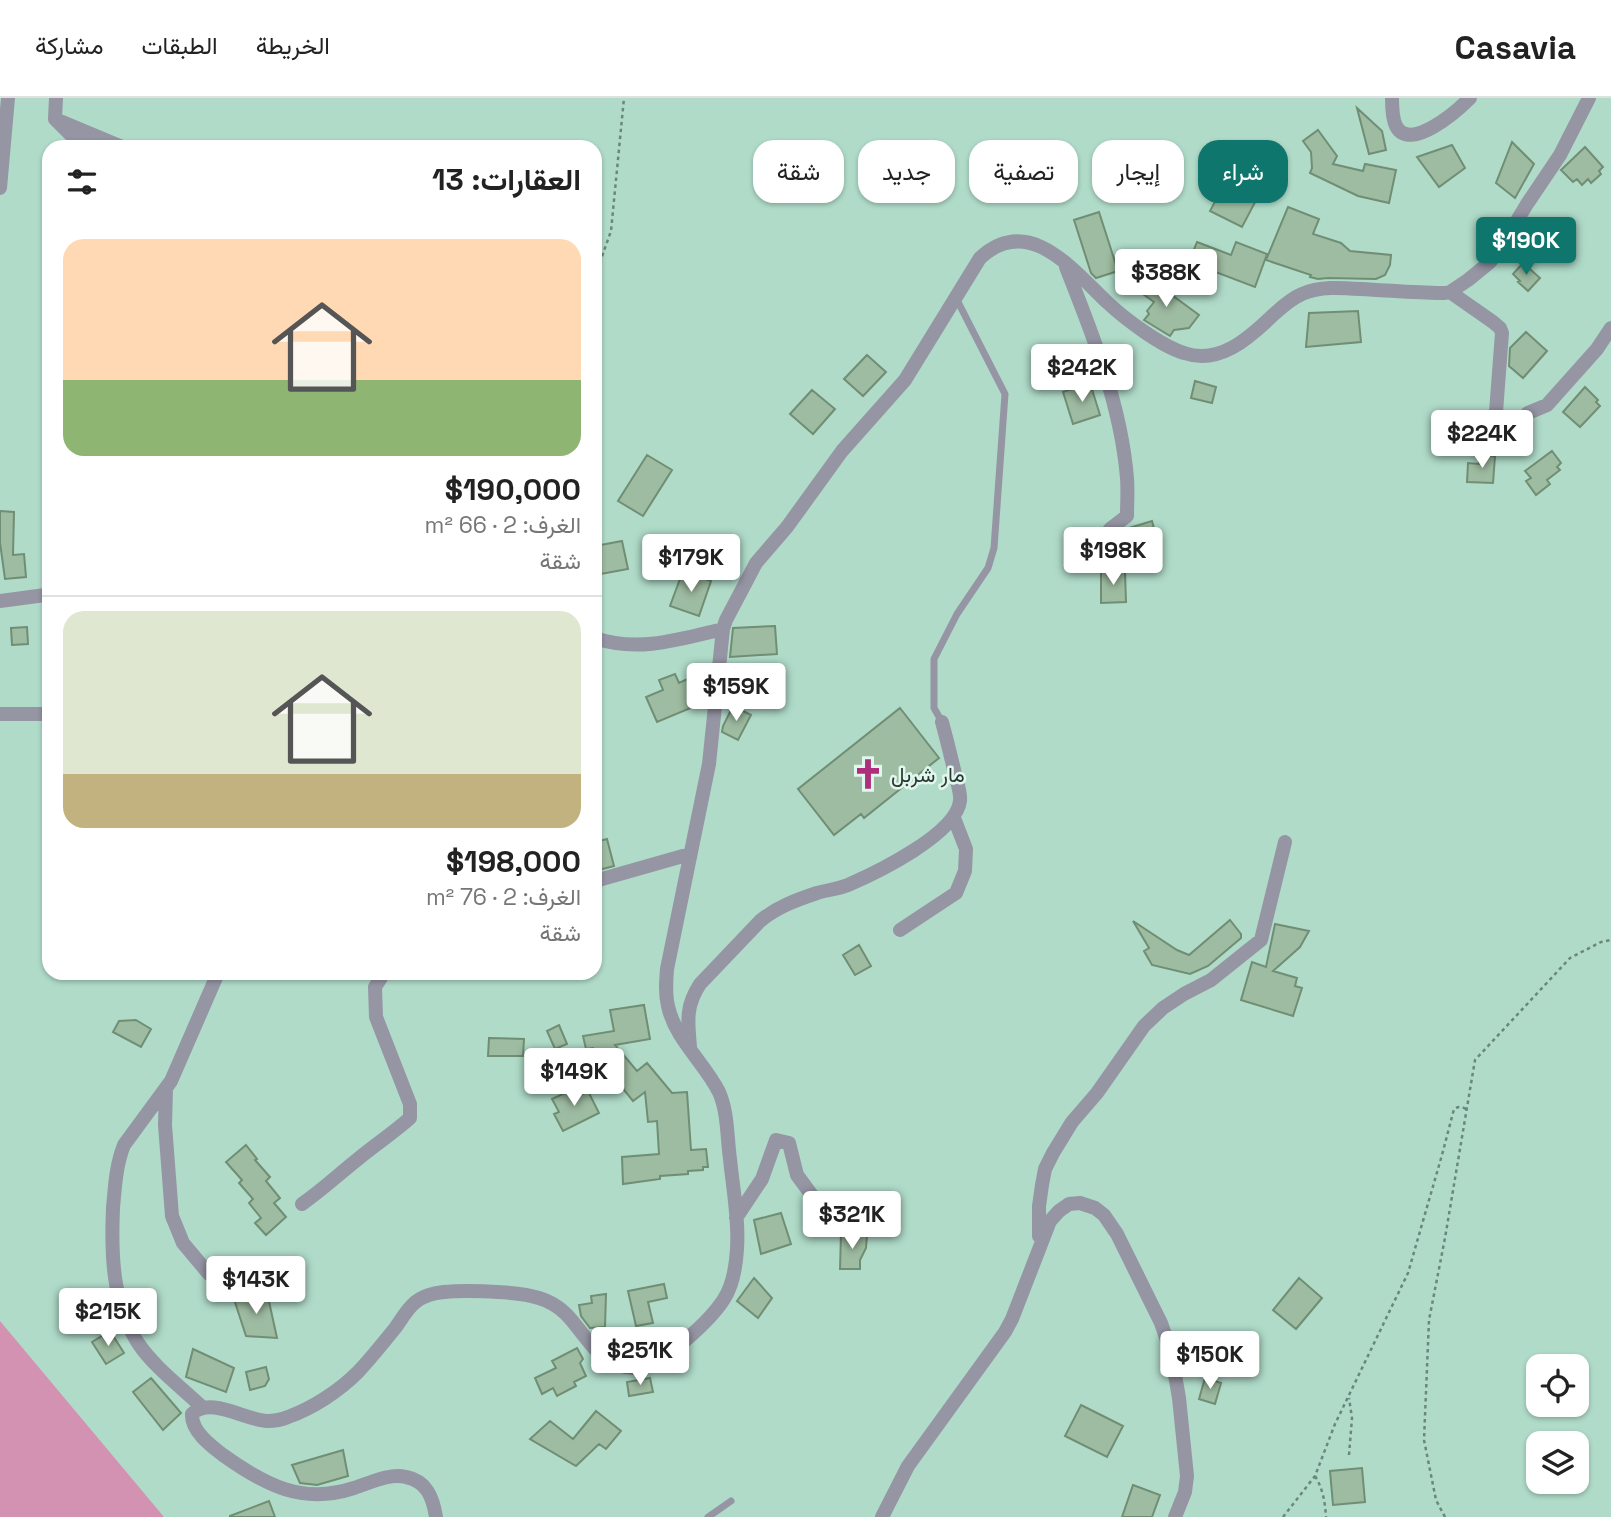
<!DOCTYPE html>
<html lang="ar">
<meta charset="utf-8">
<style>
:root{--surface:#fff;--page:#f2f2f2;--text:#222;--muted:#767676;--line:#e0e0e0;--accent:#0f766e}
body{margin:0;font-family:"Space Grotesk",Vazirmatn,sans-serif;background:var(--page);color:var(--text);direction:rtl;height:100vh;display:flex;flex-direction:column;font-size:26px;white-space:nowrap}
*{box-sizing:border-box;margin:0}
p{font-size:23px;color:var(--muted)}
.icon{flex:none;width:38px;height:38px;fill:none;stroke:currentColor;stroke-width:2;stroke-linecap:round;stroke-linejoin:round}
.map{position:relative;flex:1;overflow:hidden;direction:ltr}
.drawer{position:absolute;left:42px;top:42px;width:560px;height:840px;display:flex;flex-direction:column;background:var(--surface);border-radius:21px;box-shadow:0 2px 5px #0004;direction:rtl}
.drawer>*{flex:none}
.banner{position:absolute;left:623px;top:42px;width:665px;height:63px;direction:rtl;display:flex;gap:14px}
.controls{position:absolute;left:1526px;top:1256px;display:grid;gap:14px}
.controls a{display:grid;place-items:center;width:63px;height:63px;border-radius:14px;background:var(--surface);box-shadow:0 2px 5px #0004;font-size:35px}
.price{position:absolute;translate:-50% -60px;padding:0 16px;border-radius:7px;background:#fff;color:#222;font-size:23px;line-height:46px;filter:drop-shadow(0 2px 4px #0008)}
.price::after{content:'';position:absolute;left:50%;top:42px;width:21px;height:16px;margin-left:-10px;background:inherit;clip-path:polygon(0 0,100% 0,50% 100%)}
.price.on{background:var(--accent);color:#fff}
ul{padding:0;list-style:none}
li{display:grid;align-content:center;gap:14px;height:371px;padding:0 21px}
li+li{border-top:2px solid var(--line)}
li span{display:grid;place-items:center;height:217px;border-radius:21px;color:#555}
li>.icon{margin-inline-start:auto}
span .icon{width:126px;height:126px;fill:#fffc;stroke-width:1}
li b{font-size:30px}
h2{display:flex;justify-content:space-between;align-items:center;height:84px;padding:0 21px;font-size:30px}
.pill{padding:0 24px;border-radius:21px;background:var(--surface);box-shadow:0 2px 5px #0004;font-size:24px;line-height:63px}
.pill.on{background:var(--accent);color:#fff}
header{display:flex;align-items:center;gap:42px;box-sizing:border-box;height:98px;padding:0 35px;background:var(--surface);border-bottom:2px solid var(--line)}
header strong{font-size:33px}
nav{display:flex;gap:38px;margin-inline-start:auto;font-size:24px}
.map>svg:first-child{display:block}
</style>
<header>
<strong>Casavia</strong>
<nav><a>الخريطة</a><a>الطبقات</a><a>مشاركة</a></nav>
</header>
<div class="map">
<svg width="1611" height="1419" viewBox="0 0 1611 1419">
<rect width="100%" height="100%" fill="#b0dbc9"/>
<path fill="#d392b2" d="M0,1223l164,196h-164z"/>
<path fill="#9ebca1" stroke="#708e74" stroke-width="2" d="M1357,10l25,23 4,19 -17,4z
M1318,32l19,26 -4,8 30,7 2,-7 31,6 -7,33 -31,-7 -48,-23 2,-5 -1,-16 -8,-11z
M1512,44l22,22 -19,34 -19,-15z
M1452,47l13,23 -26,19 -22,-30z
M1585,49l18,20 -4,4 2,3 -10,9 -3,-4 -6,6 -5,-6 -4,3 -12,-12z
M1230,75l32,16 -20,38 -32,-16z
M1288,109l31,12 -6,15 28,9 9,8 41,4 -1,10 -5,10 -9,4 -48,-1 -10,1 -8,-2 1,-2 -45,-15z
M1099,114l19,59 -22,7 -5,-5 -17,-53z
M1197,144l34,13 5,-13 31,12 -12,33 -66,-25z
M1523,165l17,15 -12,13 -10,-9 2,-1 -7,-7z
M1146,178l53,39 -10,13 -15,2 -4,6 -26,-16 5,-6 -2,-3 7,-9 -18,-13z
M1358,213l3,31 -55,5 3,-34z
M1526,234l21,19 -24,27 -14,-12 1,-18z
M867,257l19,17 -23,24 -19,-17z
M1195,283l21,6 -4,16 -21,-5z
M1090,285l10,32 -27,9 -10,-32z
M1585,289l13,13 -2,2 4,4 -20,21 -17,-15z
M812,292l23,19 -22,25 -23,-20z
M1552,353l9,12 -4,4 3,3 -13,10 3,4 -14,11 -10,-14 5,-3 -6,-7z
M647,357l25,15 -29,46 -25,-15z
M1479,357l16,1 -2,27 -26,-1 1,-19 11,1z
M0,413l14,1 -1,43 11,-1 2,23 -21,2 -5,-36z
M1152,423l4,15 -40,11 -3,-9 13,-9z
M622,443l6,28 -33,6v-29z
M683,473l28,10 -12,35 -29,-10z
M1101,474h24l1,30 -25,1z
M775,528l2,28 -47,3 3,-29z
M27,529l1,17 -16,1 -1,-17z
M675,576l4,9 15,-7 11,26 -48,20 -11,-25 17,-7 -4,-10z
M733,608l18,9 -13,25 -16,-8 1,-6z
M900,610l39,50 -75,60 -3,-4 -27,21 -36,-46z
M607,741l7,27 -19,5v-29z
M1230,822l11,14v4l-33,28 -18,8 -38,-9 -8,-14 5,-3 -16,-27 44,29 12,5z
M1275,826l34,7 -9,16 -27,24 24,7 -2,8 7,2 -9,28 -52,-16 11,-38 14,5z
M859,847l12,21 -16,9 -12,-20z
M644,907l6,34 -35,6 22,26 10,-8 25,30 15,-1 4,58 15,-1 2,18h-5v3l-15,1v3l-28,2v3l-37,5 -1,-27 37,-3 -2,-33 -9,1 -3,-30 -12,9 -13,-16 3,-3 -30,-34 -7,1 -3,-13 31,-5 -4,-21z
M136,922l15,9 -10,18 -28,-15 6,-11z
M559,927l8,19 -12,5 -8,-18z
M489,940l35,1 -1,17h-35z
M576,990l4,7 8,-4 11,22 -36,18 -9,-17 5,-2 -7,-13z
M246,1047l11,14 -2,1 15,17 -4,4 14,17 -6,5 12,14 -20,18 -11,-12 6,-5 -12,-15 4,-4 -14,-16 3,-3 -16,-18z
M781,1115l10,31 -30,10 -7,-34z
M841,1136l26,1 -1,13 -6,12v9h-20z
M754,1180l18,20 -14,20 -21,-17z
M1299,1180l23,20 -26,31 -23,-19z
M664,1186l3,14 -19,4 5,21 -17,3 -8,-35z
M232,1195l36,4 9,41 -31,-2z
M606,1196l-1,33 -15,1 -9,-12 -2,-11 13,-2 -1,-7z
M110,1233l14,22 -18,11 -14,-22z
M577,1250l6,11 -3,4 6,13 -12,6 2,4 -19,10 -4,-8 -11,6 -7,-16 21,-10 -4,-7z
M193,1251l41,19 -8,24 -40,-15z
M266,1269l3,12 -4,7 -15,4 -4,-18z
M151,1280l30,35 -18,17 -30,-38z
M650,1280l3,14 -24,4 -2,-14z
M1205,1280l16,5 -6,21 -16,-5z
M1081,1307l42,21 -16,31 -42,-21z
M596,1313l25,20 -15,18 -7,-5 -23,22 -46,-27 20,-18 23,18z
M343,1352l5,26 -31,9 -17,-2 -8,-18z
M1362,1370l3,34 -32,3 -3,-34z
M1133,1387l27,10 -8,22h-30z
M269,1403l6,16h-45v-1z"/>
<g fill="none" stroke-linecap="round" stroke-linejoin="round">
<path stroke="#69877b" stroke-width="2.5" stroke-dasharray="3.5 3.5" stroke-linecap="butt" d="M595,178l16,-45 13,-133
M1349,1357l3,-37 -3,-20
M1315,1378c8,13 10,26 11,41
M1283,1419l32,-41 20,-52 73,-151 34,-118 12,-46c5,-3 8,-3 13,1
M1445,1419l-9,-17 -12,-60 5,-120 16,-82 30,-178 95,-102 31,-16 10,-2"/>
<path stroke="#9695a4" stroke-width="7" d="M942,624l-8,-14v-49l23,-45 31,-46 6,-20 11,-154 -49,-96
M708,1419l23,-16"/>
<path stroke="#9695a4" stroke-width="14" d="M56,0l-1,21 28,28
M1392,0c0,8 0,20 4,28 14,27 62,-16 74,-28
M55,21l67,28
M0,90l8,-90
M1066,169c27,68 55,138 61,211 1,13 0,26 0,38l-17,13
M1450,194l43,30 7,6 2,5 -6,79 -24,25
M1496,314l24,32
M1509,332l19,-17 19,-8 50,-56 14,-21
M0,503l45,-6 4,-4
M595,540c43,15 86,1 128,-9
M0,616h49
M595,783l95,-27
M900,832l56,-37 9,-22 1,-22 -12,-31
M690,949c-2,-25 -5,-40 10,-63l60,-63c17,-14 36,-21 57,-28 10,-3 21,-4 31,-8 30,-13 108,-51 112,-84 1,-9 -3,-18 -5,-27 -4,-17 -8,-34 -13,-52
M166,990l-1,37 7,91 11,27 26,31
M302,1106c20,-14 37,-30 56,-45 17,-14 35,-26 52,-41v-14l-34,-87 -1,-30 9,-14
M736,1120l26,-39 14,-39 13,3 8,32 22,30 39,19
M1039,1138v-30l3,-21 3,-16 8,-16 19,-31 25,-29 47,-67 19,-18 21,-14 27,-14 50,-40 24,-98
M202,1309c-21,-20 -48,-40 -64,-64 -26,-40 -27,-90 -25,-135 2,-22 3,-43 11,-63l47,-64 47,-108
M436,1419c-3,-19 -9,-36 -30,-40 -17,-4 -36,6 -52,11 -52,17 -89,-3 -131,-33 -12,-9 -32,-24 -31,-41 18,-18 53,6 75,7 7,0 14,-1 21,-4 25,-9 51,-26 70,-45 13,-14 26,-30 38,-45 9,-13 16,-27 33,-32 19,-7 89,-4 110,3 10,3 19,8 27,16 16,16 29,43 52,51 8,3 17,4 26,1 24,-7 66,-45 80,-67 9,-14 12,-33 13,-50 2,-30 -4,-60 -7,-90 -3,-21 -2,-47 -11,-67 -15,-30 -44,-53 -51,-86 -3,-12 -2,-24 -1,-37l42,-205 14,-135 3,-9 30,-57 31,-36 55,-76 63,-71 75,-122c49,-45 93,12 128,45 17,16 53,43 76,50 35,12 64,-14 88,-37 9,-8 18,-17 30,-22 22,-10 50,-5 74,-4 23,1 46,3 69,3l5,-1 18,-12 22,-18 10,-13 27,-45 33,-49 29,-57
M882,1419l26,-51 97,-134 7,-13 38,-98 9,-10 10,-7 11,-1 15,5 9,7 13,19 44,89 10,29 8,46 8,78 -2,16 -10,25"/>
</g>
<defs>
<symbol id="church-bare" viewBox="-9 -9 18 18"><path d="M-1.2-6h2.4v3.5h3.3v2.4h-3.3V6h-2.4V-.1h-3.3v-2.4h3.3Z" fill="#ae2e7b" stroke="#e1f6ed" stroke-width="2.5" paint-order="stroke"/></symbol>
</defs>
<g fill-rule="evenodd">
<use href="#church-bare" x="846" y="654" width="44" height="44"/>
</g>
<g text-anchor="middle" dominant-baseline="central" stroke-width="5" stroke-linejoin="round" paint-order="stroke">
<g font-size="21" fill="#283932" stroke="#e1f6ed" text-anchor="start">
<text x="891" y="676">مار شربل</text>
</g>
</g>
</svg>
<div class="controls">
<a><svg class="icon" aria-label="locate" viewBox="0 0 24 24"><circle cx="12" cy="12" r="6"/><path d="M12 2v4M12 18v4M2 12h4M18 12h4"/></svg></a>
<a><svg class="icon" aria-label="layers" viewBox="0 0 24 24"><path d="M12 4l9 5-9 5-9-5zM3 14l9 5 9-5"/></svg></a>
</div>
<b class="price on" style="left:1526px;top:179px">$190K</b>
<b class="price" style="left:1166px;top:211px">$388K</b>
<b class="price" style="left:1082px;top:306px">$242K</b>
<b class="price" style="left:1482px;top:372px">$224K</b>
<b class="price" style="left:1113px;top:489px">$198K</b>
<b class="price" style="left:691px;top:496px">$179K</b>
<b class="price" style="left:736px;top:625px">$159K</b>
<b class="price" style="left:574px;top:1010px">$149K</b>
<b class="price" style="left:852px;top:1153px">$321K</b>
<b class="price" style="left:256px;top:1218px">$143K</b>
<b class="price" style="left:108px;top:1250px">$215K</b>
<b class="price" style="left:640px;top:1289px">$251K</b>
<b class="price" style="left:1210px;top:1293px">$150K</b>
<div class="banner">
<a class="pill on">شراء</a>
<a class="pill">إيجار</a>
<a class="pill">تصفية</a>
<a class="pill">جديد</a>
<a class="pill">شقة</a>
</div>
<section class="drawer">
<h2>العقارات: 13<svg class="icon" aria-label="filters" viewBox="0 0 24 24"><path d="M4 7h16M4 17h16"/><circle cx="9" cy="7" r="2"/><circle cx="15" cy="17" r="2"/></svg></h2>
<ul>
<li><span style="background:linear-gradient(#ffd9b3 65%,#8fb573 0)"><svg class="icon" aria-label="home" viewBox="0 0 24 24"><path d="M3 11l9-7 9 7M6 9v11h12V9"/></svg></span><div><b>$190,000</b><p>الغرف: 2 · 66 m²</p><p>شقة</p></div></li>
<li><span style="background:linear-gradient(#dfe7d0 75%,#c2b280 0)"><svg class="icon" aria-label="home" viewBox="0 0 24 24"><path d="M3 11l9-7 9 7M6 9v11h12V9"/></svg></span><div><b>$198,000</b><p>الغرف: 2 · 76 m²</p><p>شقة</p></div></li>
</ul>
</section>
</div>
